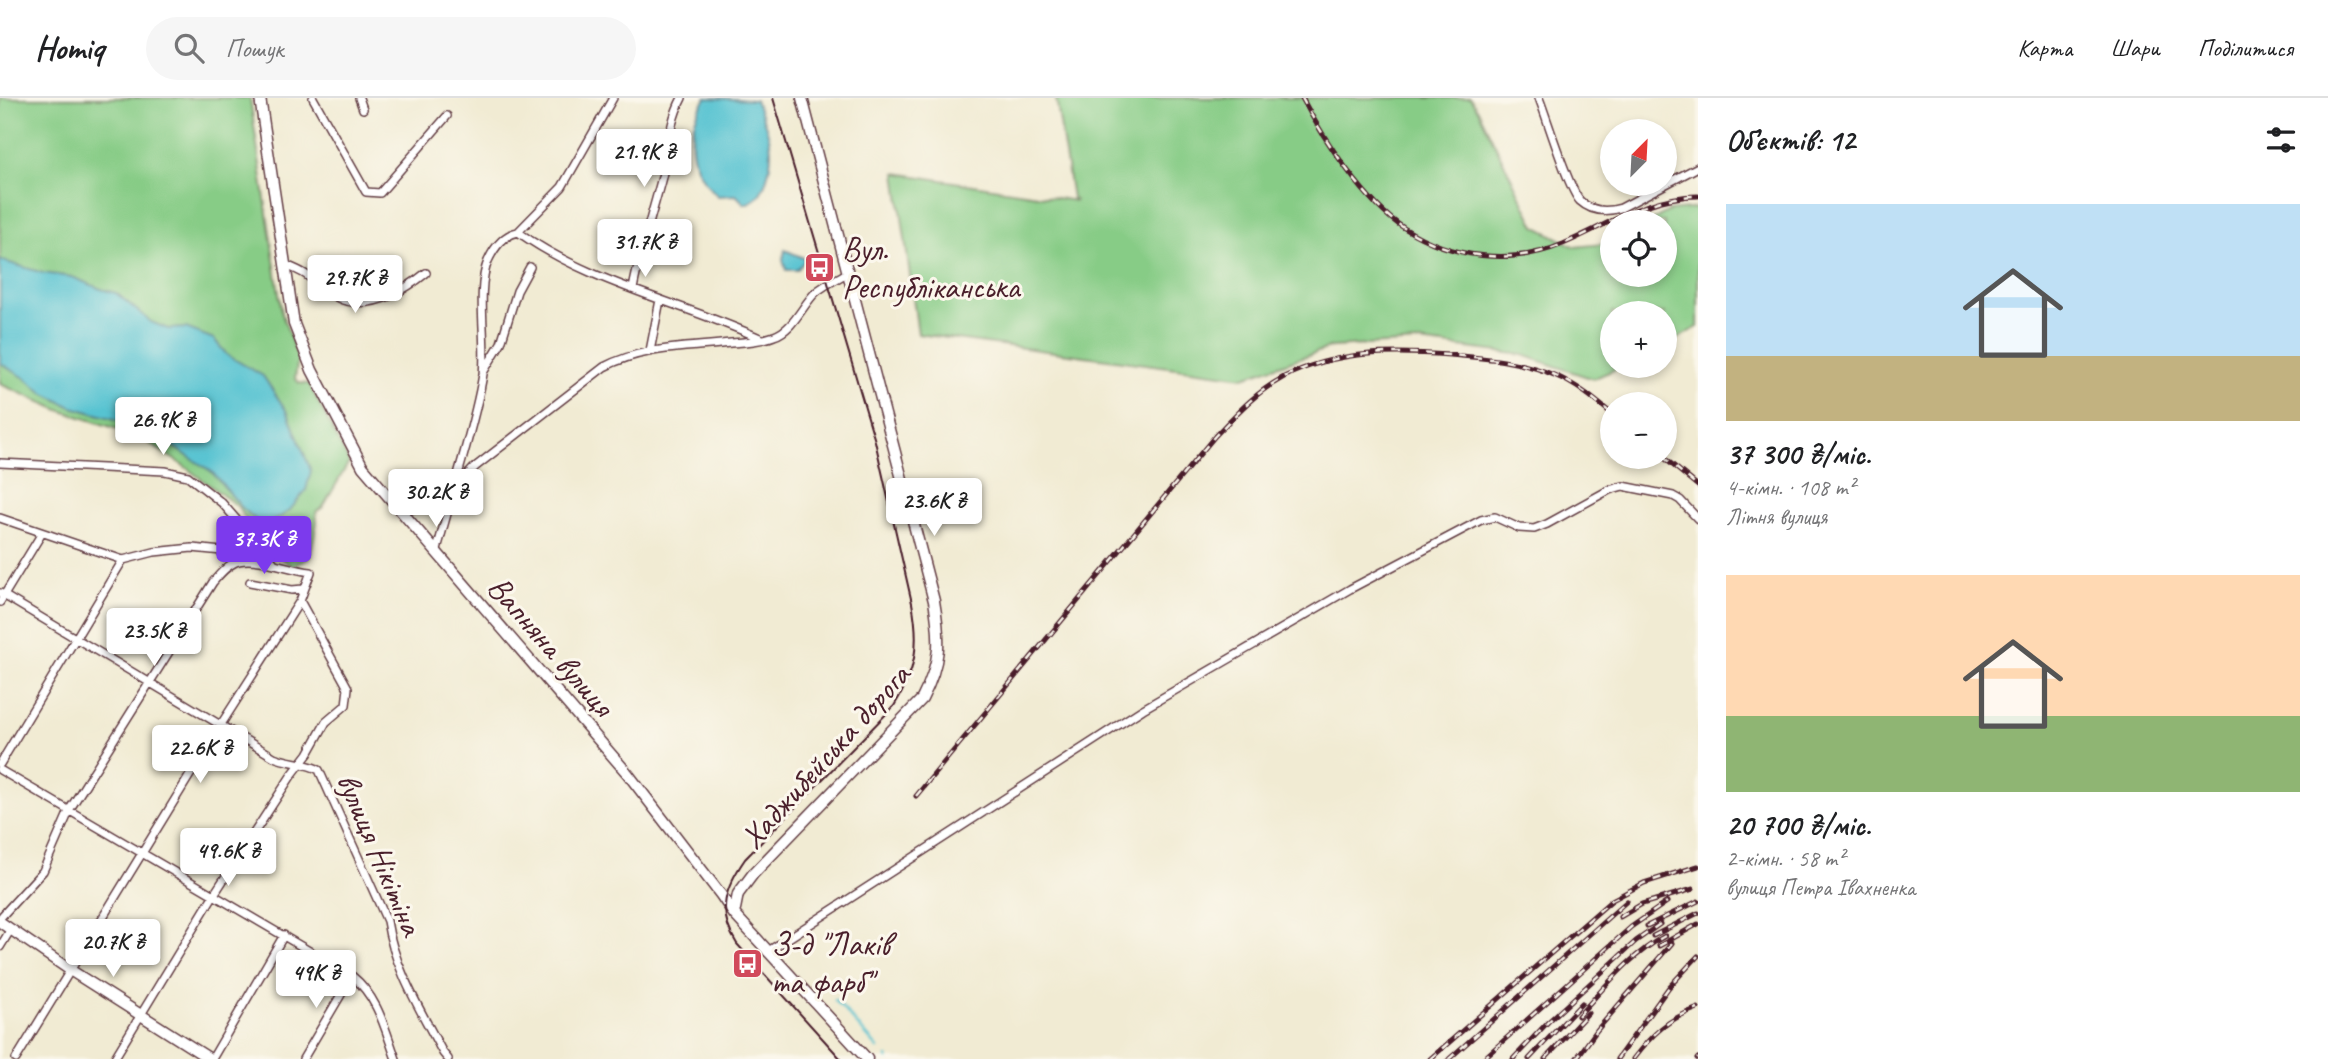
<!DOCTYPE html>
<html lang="uk">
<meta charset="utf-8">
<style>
:root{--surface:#fff;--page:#f6f6f6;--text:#202124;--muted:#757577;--line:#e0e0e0;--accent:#7c3aed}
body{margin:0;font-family:Caveat,sans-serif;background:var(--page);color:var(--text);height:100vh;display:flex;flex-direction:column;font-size:26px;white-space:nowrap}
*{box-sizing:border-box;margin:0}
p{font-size:23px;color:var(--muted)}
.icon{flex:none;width:38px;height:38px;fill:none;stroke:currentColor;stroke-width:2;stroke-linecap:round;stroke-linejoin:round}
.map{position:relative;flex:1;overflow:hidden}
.sheet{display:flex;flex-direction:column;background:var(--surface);width:630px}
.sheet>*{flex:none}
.needle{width:46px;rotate:24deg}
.buttons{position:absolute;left:1600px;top:21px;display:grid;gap:14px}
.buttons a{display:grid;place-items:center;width:77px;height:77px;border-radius:50%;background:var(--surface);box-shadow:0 4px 10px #0003;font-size:35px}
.price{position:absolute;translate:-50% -60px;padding:0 16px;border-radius:7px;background:#fff;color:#222;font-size:23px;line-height:46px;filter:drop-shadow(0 2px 4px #0008)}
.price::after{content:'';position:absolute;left:50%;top:42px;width:21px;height:16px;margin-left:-10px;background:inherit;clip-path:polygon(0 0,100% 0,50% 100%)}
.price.current{background:var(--accent);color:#fff}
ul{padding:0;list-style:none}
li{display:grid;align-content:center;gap:14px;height:371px;padding:0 28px}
li span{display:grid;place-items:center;height:217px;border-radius:0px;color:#555}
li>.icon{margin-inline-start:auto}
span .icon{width:126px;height:126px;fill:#fffc;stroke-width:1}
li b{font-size:30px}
h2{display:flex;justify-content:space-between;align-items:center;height:84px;padding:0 28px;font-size:30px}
header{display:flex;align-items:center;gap:42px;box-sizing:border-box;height:98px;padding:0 35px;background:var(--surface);border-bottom:2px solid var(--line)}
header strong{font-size:33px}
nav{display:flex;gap:38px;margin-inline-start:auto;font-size:24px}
.search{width:490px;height:63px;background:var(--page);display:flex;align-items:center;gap:18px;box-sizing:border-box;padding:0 24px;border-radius:38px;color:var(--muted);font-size:26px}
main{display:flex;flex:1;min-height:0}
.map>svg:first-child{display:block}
</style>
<header>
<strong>Homiq</strong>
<div class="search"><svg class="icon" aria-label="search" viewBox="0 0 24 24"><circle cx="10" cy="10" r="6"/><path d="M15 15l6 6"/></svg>Пошук</div>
<nav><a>Карта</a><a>Шари</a><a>Поділитися</a></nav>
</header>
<main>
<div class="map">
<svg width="1698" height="961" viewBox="0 0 1698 961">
<rect width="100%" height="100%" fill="#fbf7ec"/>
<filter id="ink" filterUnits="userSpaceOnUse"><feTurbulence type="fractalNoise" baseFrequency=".0143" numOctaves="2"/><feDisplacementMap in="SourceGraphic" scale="14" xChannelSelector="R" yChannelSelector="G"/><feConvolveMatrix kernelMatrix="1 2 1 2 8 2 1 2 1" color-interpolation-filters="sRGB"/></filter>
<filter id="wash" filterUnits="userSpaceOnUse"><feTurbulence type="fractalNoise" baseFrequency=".00686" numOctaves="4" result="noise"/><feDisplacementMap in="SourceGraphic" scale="28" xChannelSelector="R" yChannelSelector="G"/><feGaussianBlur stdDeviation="1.57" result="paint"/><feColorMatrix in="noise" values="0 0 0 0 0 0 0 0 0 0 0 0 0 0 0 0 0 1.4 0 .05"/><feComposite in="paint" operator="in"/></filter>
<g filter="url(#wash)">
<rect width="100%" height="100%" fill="#f1ebd3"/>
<path fill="#87cc86" stroke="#687658" stroke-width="2" d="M0,0h250l32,216 16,45 -3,19 4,5 10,1 40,78 -26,45 -7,5 1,10 -7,36 -18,8 -28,-21 -27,-39 -53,-40 -48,-31 -77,-25 -59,-26z
M1056,0h414l8,12 57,116 40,21 37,-4v32h52v-53h-15l20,-11 29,-3v119l-34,19v-33h-52v53h11l-30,13 -70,-24 -104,-13 -87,5 -88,30 -326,-43 -22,-161 180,28 -4,-3z"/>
<path fill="#57c3d1" stroke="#50717e" stroke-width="2" d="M706,0l49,2c13,30 22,48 11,81 -4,12 -9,19 -21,23l-9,-9 -18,1c-30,-27 -35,-64 -12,-98z
M785,152l21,9 -9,11h-11l-3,-10z
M0,162l43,13 29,4 29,12 15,4 35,29 17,7 18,-1 28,11 13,16 36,21 25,37 23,58 -5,19 -16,20 -11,8 -11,5 -12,-3 -14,-12 -30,-36 -69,-45 -71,-20 -27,-13 -20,-16 -25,-15z"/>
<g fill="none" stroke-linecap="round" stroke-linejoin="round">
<path stroke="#57c3d1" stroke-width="2.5" d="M835,902l43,48
M887,959l1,2"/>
</g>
</g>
<g filter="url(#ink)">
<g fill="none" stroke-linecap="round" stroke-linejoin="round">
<defs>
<path id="street" d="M313,0l53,94 14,1 67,-77
M359,0l4,11
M1539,0c8,20 29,90 41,103 12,11 27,11 41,7l77,-41
M518,134c73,52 163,70 244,107
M284,166c8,4 18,7 25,13 11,8 23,20 37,24 29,7 59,-11 80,-28
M633,191c7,-38 19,-74 29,-112 6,-26 7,-55 20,-79
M650,253l10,-51
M484,273l17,-28 16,-52 13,-24
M0,365l165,8 23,5 34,27 52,60
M401,413c21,-3 35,-10 53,-22 10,-37 23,-77 29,-115 4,-33 -7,-84 5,-113 6,-13 16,-26 30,-29l44,-45 51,-89
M0,420l123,42 31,-8 38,-4 30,3 24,8
M436,455l18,-64 21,-22 129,-100c40,-21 84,-19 127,-24 15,-1 30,-2 43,-7 19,-6 28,-30 41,-43 9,-8 22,-14 32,-20
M250,484l42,8 11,-1
M0,495l274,164c14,6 34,6 45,13l68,151c7,47 34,90 56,132l5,6
M0,504l42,-69
M0,666l123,-204
M0,672l352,206c26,21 33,53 44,83
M0,820l43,-47 27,-62 143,-227c7,-8 16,-19 26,-21 18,-5 52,9 72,11l-11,29 -80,125 -204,333
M0,849l11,-18
M767,854l376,-243 207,-120 131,-69 14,-3 24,11 15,1 13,-5 62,-34 14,-4 50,10 7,4 18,19
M114,961l99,-163 78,-120 17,-22 18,-32 20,-17 2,-17 -48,-87
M212,961l72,-124
M303,961l49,-83"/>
<path id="secondary" d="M260,0l34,226 18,46 51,97 265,307 93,121 13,19 133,145
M734,816l4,-20 15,-20 169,-175c19,-37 19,-58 12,-98l-132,-503
M0,824l70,48 140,89"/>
</defs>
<use href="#street" stroke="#633e44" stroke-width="10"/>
<use href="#secondary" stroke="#633e44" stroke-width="13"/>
<use href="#street" stroke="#fff" stroke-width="7"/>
<use href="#secondary" stroke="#fff" stroke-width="10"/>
<path stroke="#4a1f2b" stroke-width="2" d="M773,0l102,343 37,162c8,41 4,68 -18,103l-149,153c-20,29 -29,52 -8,85l104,115"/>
<defs>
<path id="rail" d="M1302,0c21,40 64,106 102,130 47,30 107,38 159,16 45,-19 85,-48 135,-48
M1663,359l35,29
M916,698l299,-360c21,-22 41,-44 69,-59 53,-27 108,-26 166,-22 37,3 71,6 104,20 22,9 40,24 58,39
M1620,819l22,-13 51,-15
M1647,828l51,-25
M1653,838l45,-23
M1659,848l39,-22
M1578,918c27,-29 53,-62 87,-80
M1430,961l182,-159 32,-17 54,-17
M1449,961l178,-158
M1483,961l148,-132 36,-25
M1513,961l35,-37 88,-81 24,-17
M1529,961l53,-56
M1545,961l43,-46
M1576,961l21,-29 75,-87
M1617,961l52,-72 29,-31
M1633,961c20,-26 35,-40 65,-51
M1697,961l1,-1"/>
</defs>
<use href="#rail" stroke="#4a1f2b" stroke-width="5"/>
<use href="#rail" stroke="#fbf7ec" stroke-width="2.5" stroke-dasharray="8" stroke-linecap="butt"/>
</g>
</g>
<defs>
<symbol id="bus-square" viewBox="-11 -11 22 22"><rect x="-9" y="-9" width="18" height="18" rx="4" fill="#d1495b" stroke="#fbf7ec"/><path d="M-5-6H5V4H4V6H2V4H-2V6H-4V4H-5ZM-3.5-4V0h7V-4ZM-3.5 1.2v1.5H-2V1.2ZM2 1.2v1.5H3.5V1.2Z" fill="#fff"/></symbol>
</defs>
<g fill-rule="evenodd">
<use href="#bus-square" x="802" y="152" width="35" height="35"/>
<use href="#bus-square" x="730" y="848" width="35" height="35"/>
</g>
<g text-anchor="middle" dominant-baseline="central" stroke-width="6" stroke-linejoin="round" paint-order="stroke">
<g font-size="33" fill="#4a1f2b" stroke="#fbf7ec" text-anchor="start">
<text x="842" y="151">Вул.<tspan x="842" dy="38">Республіканська</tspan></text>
<text x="771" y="846">З-д "Лаків<tspan x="771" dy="38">та фарб"</tspan></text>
</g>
<g font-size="33" fill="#4a1f2b" stroke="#fbf7ec">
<text transform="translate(551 548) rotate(49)">Вапняна вулиця</text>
<text transform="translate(825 658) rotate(-48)">Хаджибейська дорога</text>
<text transform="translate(380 756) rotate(67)">вулиця Нікітіна</text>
</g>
</g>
</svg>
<div class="buttons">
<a><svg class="needle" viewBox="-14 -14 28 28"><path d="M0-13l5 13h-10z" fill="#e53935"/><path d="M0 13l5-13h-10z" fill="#757577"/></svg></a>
<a><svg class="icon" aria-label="locate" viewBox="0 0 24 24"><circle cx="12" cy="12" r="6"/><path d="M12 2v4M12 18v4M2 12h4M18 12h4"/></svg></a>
<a>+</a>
<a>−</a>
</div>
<b class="price" style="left:644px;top:91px">21.9K ₴</b>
<b class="price" style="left:645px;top:181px">31.7K ₴</b>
<b class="price" style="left:355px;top:217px">29.7K ₴</b>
<b class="price" style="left:163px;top:359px">26.9K ₴</b>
<b class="price" style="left:436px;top:431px">30.2K ₴</b>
<b class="price" style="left:934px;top:440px">23.6K ₴</b>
<b class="price current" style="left:264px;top:478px">37.3K ₴</b>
<b class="price" style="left:154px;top:570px">23.5K ₴</b>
<b class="price" style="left:200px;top:687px">22.6K ₴</b>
<b class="price" style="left:228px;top:790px">49.6K ₴</b>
<b class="price" style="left:113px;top:881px">20.7K ₴</b>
<b class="price" style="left:316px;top:912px">49K ₴</b>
</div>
<section class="sheet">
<h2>Об’єктів: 12<svg class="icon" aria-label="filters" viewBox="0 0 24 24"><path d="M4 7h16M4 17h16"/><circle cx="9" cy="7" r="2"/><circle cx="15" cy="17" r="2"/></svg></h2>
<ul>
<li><span style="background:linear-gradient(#bfe0f5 70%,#c2b280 0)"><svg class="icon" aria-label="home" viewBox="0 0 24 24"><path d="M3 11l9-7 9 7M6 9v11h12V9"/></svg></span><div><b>37 300 ₴/міс.</b><p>4-кімн. · 108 m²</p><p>Літня вулиця</p></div></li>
<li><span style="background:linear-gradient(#ffd9b3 65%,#8fb573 0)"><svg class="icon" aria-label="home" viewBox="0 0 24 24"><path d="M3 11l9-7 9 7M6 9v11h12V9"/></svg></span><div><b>20 700 ₴/міс.</b><p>2-кімн. · 58 m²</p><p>вулиця Петра Івахненка</p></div></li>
</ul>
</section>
</main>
